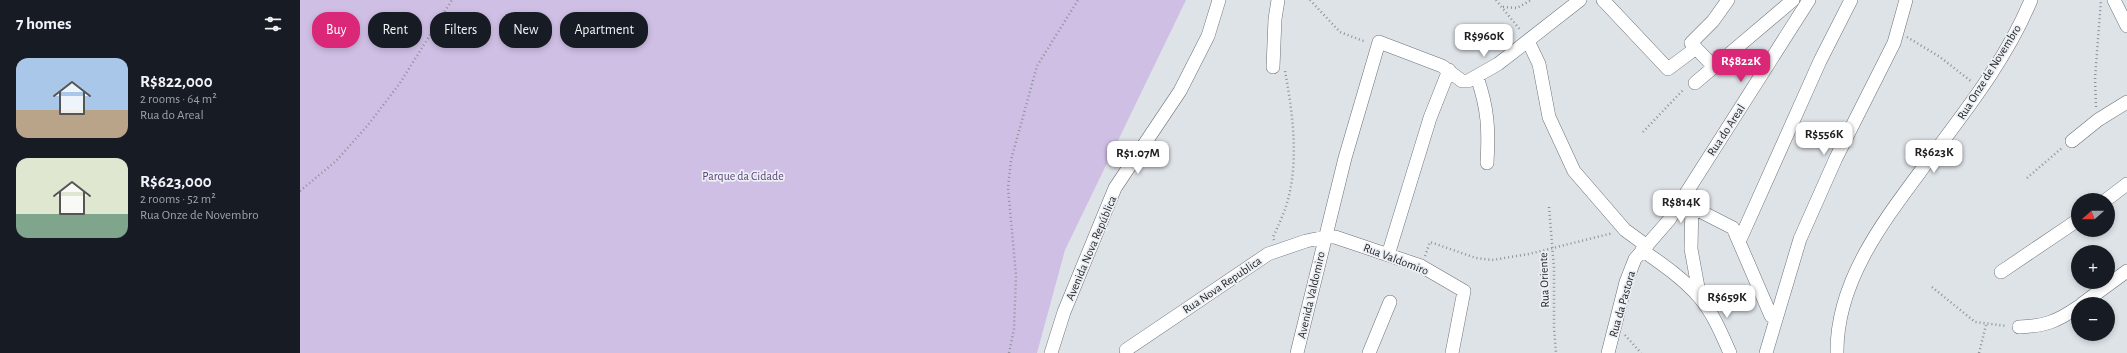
<!DOCTYPE html>
<meta charset="utf-8">
<style>
:root{--surface:#171b24;--page:#242831;--text:#f1f3f6;--muted:#9ea1a6;--accent:#db2777}
body{margin:0;font-family:"Alegreya Sans",sans-serif;background:var(--page);color:var(--text);height:100vh;display:flex;flex-direction:column;font-size:15px;white-space:nowrap}
*{box-sizing:border-box;margin:0}
p{font-size:13px;color:var(--muted)}
.icon{flex:none;width:22px;height:22px;fill:none;stroke:currentColor;stroke-width:2;stroke-linecap:round;stroke-linejoin:round}
.map{position:relative;flex:1;overflow:hidden}
.panel{display:flex;flex-direction:column;background:var(--surface);width:300px}
.panel>*{flex:none}
.top-card{position:absolute;left:12px;top:12px;width:380px;height:36px;display:flex;gap:8px}
.needle{width:26px;rotate:249deg}
.tools{position:absolute;left:1771px;top:193px;display:grid;gap:8px}
.tools a{display:grid;place-items:center;width:44px;height:44px;border-radius:50%;background:var(--surface);box-shadow:0 2px 6px #0003;font-size:20px}
.price{position:absolute;translate:-50% -34px;padding:0 9px;border-radius:8px;background:#fff;color:#222;font-size:13px;line-height:26px;filter:drop-shadow(0 1px 2px #0008)}
.price::after{content:'';position:absolute;left:50%;top:24px;width:12px;height:9px;margin-left:-6px;background:inherit;clip-path:polygon(0 0,100% 0,50% 100%)}
.price.current{background:var(--accent);color:#fff}
ul{padding:0;list-style:none}
li{display:flex;align-items:center;gap:12px;height:100px;padding:0 16px}
li span{display:grid;place-items:center;flex:none;width:112px;height:80px;border-radius:12px;color:#555}
li>.icon{margin-inline-start:auto}
span .icon{width:48px;height:48px;fill:#fffc;stroke-width:1}
li b{font-size:17px}
h2{display:flex;justify-content:space-between;align-items:center;height:48px;padding:0 16px;font-size:17px}
.chip{padding:0 14px;border-radius:16px;background:var(--surface);box-shadow:0 2px 6px #0003;font-size:14px;line-height:36px}
.chip.current{background:var(--accent);color:#fff}
main{display:flex;flex:1;min-height:0}
.map>svg:first-child{display:block}
</style>
<main>
<section class="panel">
<h2>7 homes<svg class="icon" aria-label="filters" viewBox="0 0 24 24"><path d="M4 7h16M4 17h16"/><circle cx="9" cy="7" r="2"/><circle cx="15" cy="17" r="2"/></svg></h2>
<ul>
<li><span style="background:linear-gradient(#a9c7e8 65%,#b9a48a 0)"><svg class="icon" aria-label="home" viewBox="0 0 24 24"><path d="M3 11l9-7 9 7M6 9v11h12V9"/></svg></span><div><b>R$822,000</b><p>2 rooms · 64 m²</p><p>Rua do Areal</p></div></li>
<li><span style="background:linear-gradient(#dfe7d0 70%,#7fa58c 0)"><svg class="icon" aria-label="home" viewBox="0 0 24 24"><path d="M3 11l9-7 9 7M6 9v11h12V9"/></svg></span><div><b>R$623,000</b><p>2 rooms · 52 m²</p><p>Rua Onze de Novembro</p></div></li>
</ul>
</section>
<div class="map">
<svg width="1827" height="353" viewBox="0 0 1827 353">
<rect width="100%" height="100%" fill="#dee3e8"/>
<path fill="#cfbfe5" d="M0,0h886l-121,250 -28,103h-737z"/>
<g fill="none" stroke-linecap="round" stroke-linejoin="round">
<defs>
<path id="minor" d="M1303,0l65,69 28,-21
M1814,0l13,26
M1228,41l11,23 10,53 25,54 51,59 22,16
M973,67l2,-48 3,-19
M1414,67l-23,-24 22,-22 15,-21
M1177,77c11,32 12,52 10,86
M1395,83l98,-83
M1772,141l26,-21 29,-18
M1806,200l21,-16
M1392,201l-1,48 9,49
M1392,207l41,21 38,88
M1439,242l81,-181 31,-61
M1342,250c20,14 42,29 58,48 13,15 22,37 30,55
M1088,255l42,-137 19,-48
M1701,272l77,-52
M1782,304l45,-33
M1719,327c26,-1 37,-5 59,-20
M826,350l142,-96 38,-13 19,-4h10l86,29 43,25 -12,62
M751,353l13,-41 51,-124 65,-97 28,-55 11,-36
M997,353l48,-195 34,-116 63,24 20,15h6l30,-17 82,-64
M1069,353l21,-51
M1308,353l18,-71 9,-23 34,-39 140,-220
M1466,353l34,-114 36,-81 58,-115 12,-43
M1537,353c-1,-77 54,-141 97,-200 36,-48 74,-97 97,-153"/>
</defs>
<use href="#minor" stroke="#6d7175" stroke-width="14"/>
<path stroke="#8e9296" stroke-width="2.5" stroke-dasharray="1 3" stroke-linecap="butt" d="M1010,0l30,32 26,10
M1196,0l25,31
M1203,7l14,1 14,-8
M1607,37l33,20 32,25
M1796,107l-1,-29 6,-78
M1343,132l41,-43
M1727,178l36,-31
M0,191l36,-30 32,-36 32,-42 52,-83
M1249,207l5,61v60l2,25
M974,240l-1,-3c7,-15 14,-30 17,-46 8,-39 2,-82 -5,-120
M1125,256l5,-14 46,16 16,2 37,-6 84,-21
M1632,287l43,35 32,4
M1325,335l16,18
M709,353l5,-24 2,-54 -8,-87 3,-28 26,-94 41,-66
M1679,353l7,-28"/>
<use href="#minor" stroke="#fff" stroke-width="13"/>
</g>
<g text-anchor="middle" dominant-baseline="central" stroke-width="3.5" stroke-linejoin="round" paint-order="stroke">
<g font-size="12" fill="#26282a" stroke="#ecf0f5">
<text transform="translate(1689 72) rotate(-58)">Rua Onze de Novembro</text>
<text transform="translate(1426 130) rotate(-57)">Rua do Areal</text>
<text transform="translate(791 248) rotate(-67)">Avenida Nova República</text>
<text transform="translate(1096 259) rotate(21)">Rua Valdomiro</text>
<text transform="translate(1244 280) rotate(-92)">Rua Oriente</text>
<text transform="translate(922 285) rotate(-34)">Rua Nova Republica</text>
<text transform="translate(1011 295) rotate(-77)">Avenida Valdomiro</text>
<text transform="translate(1322 304) rotate(-74)">Rua da Pastora</text>
</g>
<g font-size="12" fill="#5e447b" stroke="#ecf0f5">
<text x="443" y="176">Parque da Cidade</text>
</g>
</g>
</svg>
<div class="tools">
<a><svg class="needle" viewBox="-14 -14 28 28"><path d="M0-13l5 13h-10z" fill="#e53935"/><path d="M0 13l5-13h-10z" fill="#9ea1a6"/></svg></a>
<a>+</a>
<a>−</a>
</div>
<b class="price" style="left:1184px;top:58px">R$960K</b>
<b class="price current" style="left:1441px;top:83px">R$822K</b>
<b class="price" style="left:1524px;top:156px">R$556K</b>
<b class="price" style="left:1634px;top:174px">R$623K</b>
<b class="price" style="left:838px;top:175px">R$1.07M</b>
<b class="price" style="left:1381px;top:224px">R$814K</b>
<b class="price" style="left:1427px;top:319px">R$659K</b>
<div class="top-card">
<a class="chip current">Buy</a>
<a class="chip">Rent</a>
<a class="chip">Filters</a>
<a class="chip">New</a>
<a class="chip">Apartment</a>
</div>
</div>
</main>
